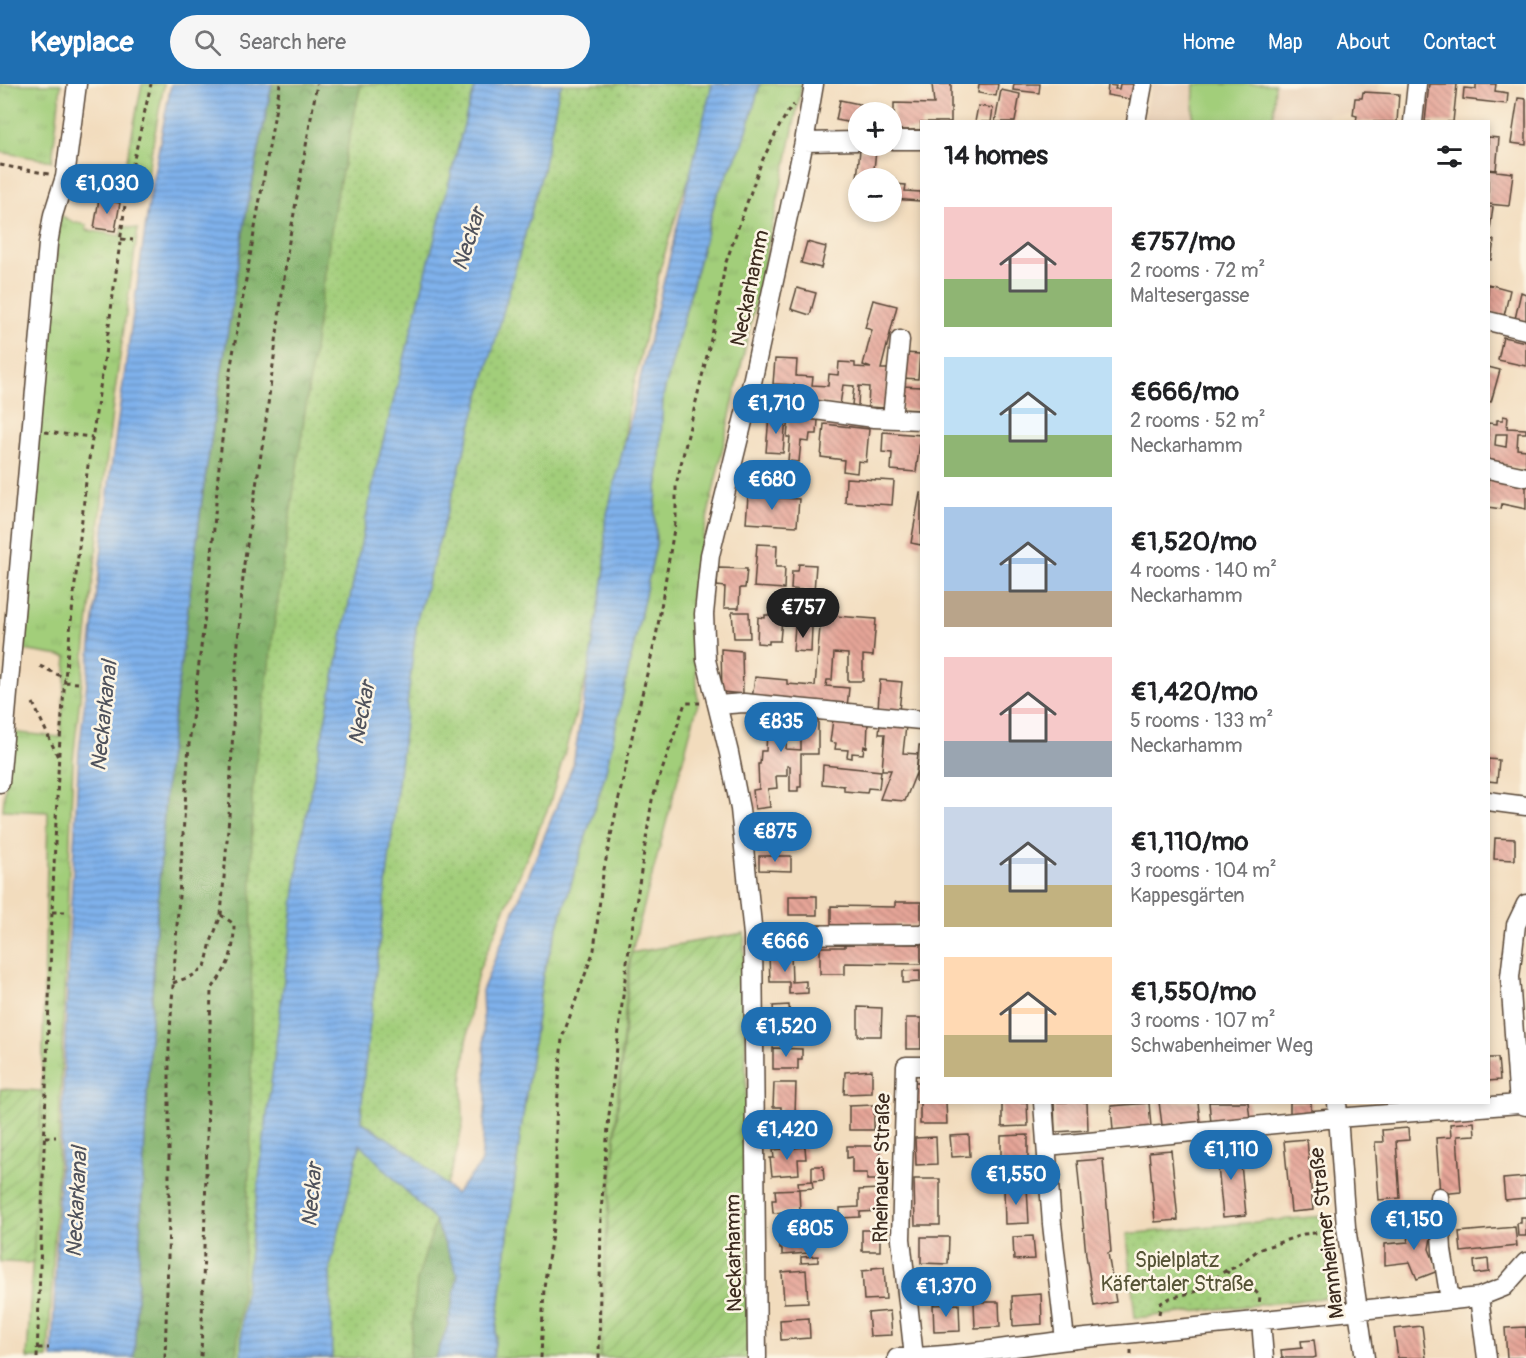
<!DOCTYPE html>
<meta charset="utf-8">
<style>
:root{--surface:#fff;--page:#f6f6f6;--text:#202124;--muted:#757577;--accent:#1f6fb2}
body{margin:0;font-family:Pangolin,sans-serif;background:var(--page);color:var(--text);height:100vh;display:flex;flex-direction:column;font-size:22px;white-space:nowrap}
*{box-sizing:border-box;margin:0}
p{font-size:20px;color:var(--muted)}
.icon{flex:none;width:33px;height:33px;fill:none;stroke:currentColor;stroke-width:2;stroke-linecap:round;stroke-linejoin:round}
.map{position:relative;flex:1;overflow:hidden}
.panel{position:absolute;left:920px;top:36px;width:570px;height:984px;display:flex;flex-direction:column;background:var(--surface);border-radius:0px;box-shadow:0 3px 9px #0003}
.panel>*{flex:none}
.fabs{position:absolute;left:848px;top:18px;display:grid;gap:12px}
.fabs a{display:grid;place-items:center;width:54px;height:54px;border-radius:50%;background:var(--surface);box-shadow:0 3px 9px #0003;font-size:30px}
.price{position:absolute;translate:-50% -51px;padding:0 14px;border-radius:21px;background:var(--accent);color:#fff;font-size:20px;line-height:39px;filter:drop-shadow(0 2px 3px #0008)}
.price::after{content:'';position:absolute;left:50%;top:36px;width:18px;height:14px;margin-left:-9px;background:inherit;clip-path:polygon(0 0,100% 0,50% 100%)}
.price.on{background:#222;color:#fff}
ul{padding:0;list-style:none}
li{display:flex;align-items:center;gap:18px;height:150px;padding:0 24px}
li span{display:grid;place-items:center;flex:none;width:168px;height:120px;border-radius:0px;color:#555}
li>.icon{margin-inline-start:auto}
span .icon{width:72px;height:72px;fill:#fffc;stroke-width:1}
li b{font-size:26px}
h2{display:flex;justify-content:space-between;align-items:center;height:72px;padding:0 24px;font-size:26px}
header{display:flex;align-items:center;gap:36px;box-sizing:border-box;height:84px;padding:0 30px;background:var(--accent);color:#fff}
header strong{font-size:28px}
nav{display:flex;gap:33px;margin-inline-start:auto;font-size:21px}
.search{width:420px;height:54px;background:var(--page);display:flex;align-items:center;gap:15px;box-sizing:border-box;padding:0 21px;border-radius:33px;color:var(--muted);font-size:22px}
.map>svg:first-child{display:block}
</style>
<header>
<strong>Keyplace</strong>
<div class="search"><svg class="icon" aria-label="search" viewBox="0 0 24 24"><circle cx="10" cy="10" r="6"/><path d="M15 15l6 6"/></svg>Search here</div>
<nav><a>Home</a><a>Map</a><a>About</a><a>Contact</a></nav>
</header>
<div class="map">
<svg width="1526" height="1274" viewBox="0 0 1526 1274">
<defs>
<pattern id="grass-tufts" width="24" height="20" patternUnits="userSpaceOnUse" patternTransform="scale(1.5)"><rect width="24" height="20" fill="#a2ce7a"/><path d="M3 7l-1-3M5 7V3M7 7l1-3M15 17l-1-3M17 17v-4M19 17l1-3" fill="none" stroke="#8cb169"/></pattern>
<pattern id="forest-crowns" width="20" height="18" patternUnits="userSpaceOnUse" patternTransform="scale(1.5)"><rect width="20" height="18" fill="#81b16a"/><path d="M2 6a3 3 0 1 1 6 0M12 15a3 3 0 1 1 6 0" fill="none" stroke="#6b9057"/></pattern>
<pattern id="park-dots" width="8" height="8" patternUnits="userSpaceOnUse" patternTransform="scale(1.5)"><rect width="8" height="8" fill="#a2ce7a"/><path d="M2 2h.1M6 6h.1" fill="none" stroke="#8cb169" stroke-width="1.8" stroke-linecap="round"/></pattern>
<pattern id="garden-furrows" width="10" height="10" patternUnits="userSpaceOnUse" patternTransform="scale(1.5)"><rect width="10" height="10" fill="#a2ce7a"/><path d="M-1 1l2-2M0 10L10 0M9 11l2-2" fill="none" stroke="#8cb169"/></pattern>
<pattern id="water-rules" width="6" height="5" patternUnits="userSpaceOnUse" patternTransform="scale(1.5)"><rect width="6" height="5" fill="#7fb1eb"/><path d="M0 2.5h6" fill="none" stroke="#6990be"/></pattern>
<pattern id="building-back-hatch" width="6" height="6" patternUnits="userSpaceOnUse" patternTransform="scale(1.5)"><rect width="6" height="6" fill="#e6a598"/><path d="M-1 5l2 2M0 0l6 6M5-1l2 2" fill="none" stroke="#bc877b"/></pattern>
</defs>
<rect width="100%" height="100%" fill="#fcf5e5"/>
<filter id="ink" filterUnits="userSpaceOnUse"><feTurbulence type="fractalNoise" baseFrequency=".0167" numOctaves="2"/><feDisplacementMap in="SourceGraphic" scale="12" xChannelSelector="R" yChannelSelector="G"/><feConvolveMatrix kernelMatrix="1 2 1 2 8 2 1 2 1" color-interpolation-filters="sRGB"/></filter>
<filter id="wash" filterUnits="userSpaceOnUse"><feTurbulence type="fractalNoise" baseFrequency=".008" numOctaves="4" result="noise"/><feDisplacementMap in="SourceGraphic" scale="24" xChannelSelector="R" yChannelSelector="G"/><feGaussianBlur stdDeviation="1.35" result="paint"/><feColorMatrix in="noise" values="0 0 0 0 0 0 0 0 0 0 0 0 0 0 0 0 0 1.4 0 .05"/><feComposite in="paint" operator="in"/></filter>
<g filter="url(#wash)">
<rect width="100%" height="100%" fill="#f2dcbd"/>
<path fill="#e8cfb5" d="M1152,0h227v9l-16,-1 -1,6h-7l-2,17 -25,-1 -1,7 -183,1z"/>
<path fill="url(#grass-tufts)" stroke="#6e7c4c" stroke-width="1.5" d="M0,0h61l-9,77 -52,-9z
M142,0h22l-21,113 -22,-8z
M760,0h42l-16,80 -95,427 7,112 -69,259 -22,273 -7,123h-107l27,-221 23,-163 62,-199 51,-230 -1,-32 5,-56 3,-61 53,-199 28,-56z
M60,131l13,7 14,3 -1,5 35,6 2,-10 15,3 -26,183 -39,348 -16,422 -9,176h-21l15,-267 6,-279 -45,-2 7,-78 50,5 7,-80 -50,-8z"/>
<path fill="url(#forest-crowns)" stroke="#5e6e44" stroke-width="1.5" d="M272,0h204l-235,1274h-107l20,-402 13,-187 36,-277 43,-278z
M435,1137l23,54 -10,50 -12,33h-104z"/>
<path fill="url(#park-dots)" stroke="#6e7c4c" stroke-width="1.5" d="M361,0h367l-46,112 -22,73 -31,138 -19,127 -14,110 -46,159 -71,167 -7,28 -10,84 1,41 -8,36 -38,121 -8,78h-173l10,-124 5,-101 1,-338 23,-175 60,-416z
M1322,1132l9,81 -196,21 -8,-84z"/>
<path fill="url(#garden-furrows)" stroke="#6e7c4c" stroke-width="1.5" d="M744,849l6,425h-150l7,-123 24,-282z
M0,1005l42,2 -9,172 -33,-1z"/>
<path fill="#a2ce7a" stroke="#6e7c4c" stroke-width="1.5" d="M1194,0h81l-2,37h-80z"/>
<path fill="url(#water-rules)" stroke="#5d6e84" stroke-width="1.5" d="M171,0h101l-26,130 -43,278 -36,277 -13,187 -20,402h-82l17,-415 10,-190 31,-277 40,-281z
M476,0h87l-4,6 -16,80 -126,450 -53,455 -3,46 52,34 42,39 26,-30 5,-65 -4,-108 91,-226 32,-196v-47l107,-438h48l-16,57 -28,56 -53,199 -3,61 -5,56 1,32 -51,230 -62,199 -23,163 -27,221h-57l12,-33 10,-50 -23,-54 -75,-77 -30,124 2,90h-91l1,-43 60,-480 74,-366 91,-357z"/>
<g id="blocks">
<path fill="url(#building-back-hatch)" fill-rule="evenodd" d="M932,0h19v38h-30v8h-27v-27l40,1z
M979,0h19l-2,12 -18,-3z
M1014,0h26l-1,9 -26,-3z
M1120,0h18l-3,16 -28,-5 1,-10 8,1 -1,3h4z
M1429,0h28l-4,38h-28z
M1476,0h20l-1,7 13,2 -1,11 -44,-5 1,-11 12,1z
M1001,6l19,4 -5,28h-20z
M1363,8l36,2 -2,28h-41l1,-6 -4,-1 2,-17h7z
M1518,14l8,1v46l-15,-2z
M840,16l48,10v2h-30v12l-22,-4z
M978,22l15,2 -2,14h-16z
M1488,53l11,1 -3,32 -8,-1z
M860,66l16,1 -3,27h-16z
M1488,86l25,3 -4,33 -21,-2z
M891,95l4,1 -1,4 12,1 -1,6 16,1 -1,9 -29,-2z
M99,115l21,4 -5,28 -21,-3z
M1488,123h5l-4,30h-1z
M1488,155l6,1 -3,20 -3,-1z
M807,158l19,5 -5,21 -20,-5z
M1488,200l22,6 -6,26 -16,-4z
M797,204l19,5 -6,22 -19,-6z
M1521,208l5,2v27l-11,-2z
M873,216l24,6 -16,63h7l-3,39 -17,-1 1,-20 -10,-1 -1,20 -6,-1 2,-19 -11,-1 -3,20 -48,-4 3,-16 -22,-1 2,-25 22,1 -1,16 17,1 -1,8 16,1 1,-12 9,1 1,-13 16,1v4l16,1 -8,-3 9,-35 -7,-2z
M1503,253l23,5v24l-28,-6z
M904,269l16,1 -2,25 -15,-1z
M1488,283l12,3 -9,32 -3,-1z
M902,302l19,1v23l-20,-1z
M769,332l17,1 -3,36 -17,-1z
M1503,332l5,1 -1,11 19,1v4h-8l-1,16 9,1v19l-38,-7v-39l9,1v-4h6zM1496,350h11l-1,13 -11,-2z
M789,333l29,3 -1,14h-7l-1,8 -8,-1 -2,21 -11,-1 2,-24h-3z
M824,340l45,5 -3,33 -8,-1 -1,12 -14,-2 1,-11 -23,-3z
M883,348l38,3 -5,37 -25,-2 1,-17 -10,-1z
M846,394l48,3 -2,24 -47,-3z
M1488,394l38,8v23l-24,-5 -1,5 -13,-2z
M920,409h1v52l-10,-2z
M748,412l51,3 -2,27 -51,-3z
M757,460l20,1 -1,22h9l-1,22 -30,-2z
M799,480l17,1 -2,26 -23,-2 1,-18h6z
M718,484l29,1 -2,19h-5l-1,20h-15l1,-21 -8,-1z
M732,528h17l1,26h-16z
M765,531h13v4h4l-2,22h-11v3l-12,-1 1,-26 7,1z
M821,531l55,4 -3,37 -10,-1v26h-15v-27l-14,-1 -2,27h-5l-1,6 23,2 -2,19 -95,-8 3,-22 32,3v4l28,2z
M795,542l17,1 -1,25 -18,-1z
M721,565l21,2 1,43 -21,-2z
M880,596l22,2 -3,29 -21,-2z
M751,629l37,2 -2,34 15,1v-33l17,1v36h-17v33h-3v4h-8v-25h-3v10h-11l1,12 -9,1 2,18 -15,2 -2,-19 6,-1 -1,-25h2l1,-13h5l1,-20 -17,-1z
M833,635l35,3 -1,25 -3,-1 -1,8 -11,-1v5l-5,-1 1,-7 -13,-1 1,-6 -6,-1z
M880,639l26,3 -3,27 15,1 -2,19 -11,28 -25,-2 11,-29h-9l3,-36h-6z
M919,661h2v37l-5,-1z
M1488,675l11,1 -2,22 -9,-1z
M823,681l58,6 -2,18 -11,-1 -1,5 -23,-2v-5l-22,-2z
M801,733l1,25 -18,1 -2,-25z
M775,735l1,18 -15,1 -2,-18z
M1495,754l20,1v21l-21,-1z
M759,772h32v15l-32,-1z
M789,812h28v19h-28z
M895,818h26v23h-26v3h-64v-22l64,1z
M845,859l76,1v20l-76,-1v11h-25v-27h25z
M791,869l1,29 14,-1v7h2v5l-19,1v-12h-19l-1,-28z
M920,886v12l-17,1v-12z
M789,921l1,14 12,-1 1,9 -28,2 -2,-23z
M858,923l24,1 -1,28h-23z
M906,934h15v31h-15z
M773,964l29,1v10h-4v10h-25z
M1488,974h10l2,22 -12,1z
M872,986v23l-28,1 1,-22z
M915,998h6v20h-7z
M774,999h22l-1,31h-14v-7h-8z
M920,1018h26l1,22h-27z
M1002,1018h25l1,24 -26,1z
M1054,1018h33l1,28 -33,2z
M1159,1018h39l2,20 -38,3z
M1209,1018h39l2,17 -39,4z
M1290,1018h21v13h-21z
M1149,1019l2,24 -38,3 -2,-24z
M874,1021v25h-25v-24z
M767,1032h32l8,5v17h-40z
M1474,1038l1,13 -18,1 4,56 -21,2 -4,-56 15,-1 -1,-13z
M1408,1044l1,12 -13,1 4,57 -21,2 -4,-58h8l-1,-12z
M969,1051l1,21 -18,1 -2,-21z
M1028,1051v39h-27v-38z
M936,1053l1,27 -21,1 -1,-27z
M1307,1055l6,71 -22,2 -7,-71z
M1239,1060l7,71 -23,2 -7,-71z
M847,1062h33v34h-13v-7h-15v-16l-5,1z
M805,1063l1,12h-8l1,15 -27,2 -2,-18h4l-1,-8z
M1171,1066l7,70 -23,2 -6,-70z
M1103,1075l8,93 -3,1 8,49 -22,4 -8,-51 -9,-94z
M812,1082h11l1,14 -12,1z
M1526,1093v21l-21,2 -2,-21z
M914,1095h26v46h-25z
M812,1097l1,7 -14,1 -1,-7z
M1027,1103l2,36 -24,1 -1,-36z
M799,1105l1,22 -27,2 -1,-13h4l-1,-10z
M879,1105l1,22 -20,1v5l-20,1v-10l19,-1v-17z
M1521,1133h5v19h-8l-1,-13h4z
M1411,1138l22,4 -4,23 9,22 -21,8 -7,-17 -25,3v-21l23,-2z
M1515,1143l2,19 -56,6 -2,-20z
M862,1146h18v21h-18z
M813,1151l1,12h-6v6l-26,2v-6h-2l-1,-12z
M1033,1152l2,23 -21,1 -1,-23z
M921,1153h28l-1,27 -27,-1z
M818,1172v6l-17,1v-6z
M1488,1175l1,13 -14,2 -1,-13z
M884,1183l2,32 -22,1 -2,-29 10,-1v-2z
M806,1186l2,32 -24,1 -2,-31z
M1041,1210l1,30 -29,2 -1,-30z
M974,1218h25l1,25 -25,1z
M959,1220l1,27 -26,1 -1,-27z
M890,1227l2,24 -22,1 -2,-23z
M809,1234l1,20 -29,2 -1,-20z
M1422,1242l4,32h-28l-4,-29z
M1526,1243v31h-19l-2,-30z
M1314,1256l2,17 -3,1h-31l-1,-8 21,-2 -1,-7z"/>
</g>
</g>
<g filter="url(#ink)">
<use href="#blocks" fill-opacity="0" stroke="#564536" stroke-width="1.5"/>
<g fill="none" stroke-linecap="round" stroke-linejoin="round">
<defs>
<path id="minor" d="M1136,38l7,-38
M1413,38l4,-38
M891,56h30
M804,58l54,-1
M1488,237l38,9
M748,317l126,17 47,2
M892,334l8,-78
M1488,385l38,8
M717,621l27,-2 177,17
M0,699l48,-539 5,-29 12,-38 12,-93
M1488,717l38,5
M753,851l168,-1
M1043,1018l9,122 13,116
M1337,1018l9,125 19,131
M1519,1020l-9,-127 6,-52 10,-21
M1047,1062l290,-28 182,-14 7,2
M1439,1113l3,53 8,50
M1479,1213l8,61
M1261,1237l3,37
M914,1273l-13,-118 5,-173h15
M757,1274l-4,-423 -13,-126 -11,-56 -23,-93 -2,-46 6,-59 38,-154 56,-259 10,-58
M897,1274c63,-2 126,-13 189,-20 131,-13 262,-26 393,-41l25,-10 22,-25"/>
</defs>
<use href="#minor" stroke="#564536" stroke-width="21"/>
<path stroke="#564536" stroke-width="3" stroke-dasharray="4.5 4.5" stroke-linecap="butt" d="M0,81l49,9
M79,96l48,10
M121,155l12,1
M45,348l47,5
M40,582l25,12
M65,598l13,1
M33,619l25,54
M52,828h13
M221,831l8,-99 6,-134 9,-118 21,-136 23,-181 29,-163
M173,899l19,-7 13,-9 6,-25 10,-27 13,9c0,31 -5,41 -23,66l-10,368
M45,1053h11
M1225,1187l19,9 16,16 -1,9
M1159,1230l2,-11 9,-5 28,-7 27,-20 11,-4 22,-17 46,-16 28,-3
M38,1264h11
M1131,1266v8
M37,1274l15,-446 7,-160 6,-74 22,-206 18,-117 22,-165 24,-106
M165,1274l4,-136v-175l20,-303 22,-177 7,-91 11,-99 51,-293
M541,1274l3,-71 12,-79v-88l6,-82 32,-88 9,-76 11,-53 21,-98 21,-86 20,-120v-32l40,-167 9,-53 36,-102 19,-38 11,-18 3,-2
M599,1274l2,-146 8,-97 18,-153 25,-162 33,-97h15"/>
<use href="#minor" stroke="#fff" stroke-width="18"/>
</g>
</g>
<g text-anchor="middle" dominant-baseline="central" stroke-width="5" stroke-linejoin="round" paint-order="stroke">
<g font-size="21" fill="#3b2a1e" stroke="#fcf5e5">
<text transform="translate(750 204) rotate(-78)">Neckarhamm</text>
<text transform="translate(882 1084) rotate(-89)">Rheinauer Straße</text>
<text transform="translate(1327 1149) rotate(-97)">Mannheimer Straße</text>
<text transform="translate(734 1169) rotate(-91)">Neckarhamm</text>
</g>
<g font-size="21" fill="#555335" stroke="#fcf5e5">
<text x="1177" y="1176">Spielplatz<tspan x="1177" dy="24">Käfertaler Straße</tspan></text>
</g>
<g font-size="22" font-style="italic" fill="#4f525c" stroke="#fcf5e5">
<text transform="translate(469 155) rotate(-72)">Neckar</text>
<text transform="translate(362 629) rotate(-79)">Neckar</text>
<text transform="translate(104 632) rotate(-84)">Neckarkanal</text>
<text transform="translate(312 1111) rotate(-85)">Neckar</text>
<text transform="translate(77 1118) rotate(-87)">Neckarkanal</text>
</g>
</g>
</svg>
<div class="fabs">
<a>+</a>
<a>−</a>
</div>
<b class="price" style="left:107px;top:131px">€1,030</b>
<b class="price" style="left:776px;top:351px">€1,710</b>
<b class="price" style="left:772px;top:427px">€680</b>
<b class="price on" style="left:803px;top:555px">€757</b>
<b class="price" style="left:781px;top:669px">€835</b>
<b class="price" style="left:775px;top:779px">€875</b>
<b class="price" style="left:785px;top:889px">€666</b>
<b class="price" style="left:786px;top:974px">€1,520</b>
<b class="price" style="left:787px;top:1077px">€1,420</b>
<b class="price" style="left:1231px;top:1097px">€1,110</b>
<b class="price" style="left:1016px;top:1122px">€1,550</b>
<b class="price" style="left:1414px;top:1167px">€1,150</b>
<b class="price" style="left:810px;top:1176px">€805</b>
<b class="price" style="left:946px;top:1234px">€1,370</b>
<section class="panel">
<h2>14 homes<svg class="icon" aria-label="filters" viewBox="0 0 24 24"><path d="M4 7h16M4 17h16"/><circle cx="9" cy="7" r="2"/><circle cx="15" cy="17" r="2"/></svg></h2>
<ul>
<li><span style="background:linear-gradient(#f6c9c9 60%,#8fb573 0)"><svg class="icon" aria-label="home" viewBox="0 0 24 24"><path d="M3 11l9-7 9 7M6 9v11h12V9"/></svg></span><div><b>€757/mo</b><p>2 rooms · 72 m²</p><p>Maltesergasse</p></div></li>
<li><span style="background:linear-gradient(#bfe0f5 65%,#8fb573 0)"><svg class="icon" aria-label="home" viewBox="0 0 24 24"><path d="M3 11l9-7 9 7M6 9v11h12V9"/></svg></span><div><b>€666/mo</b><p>2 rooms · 52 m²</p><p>Neckarhamm</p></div></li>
<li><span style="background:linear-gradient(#a9c7e8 70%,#b9a48a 0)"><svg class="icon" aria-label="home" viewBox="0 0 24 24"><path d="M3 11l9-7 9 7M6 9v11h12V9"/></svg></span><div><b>€1,520/mo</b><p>4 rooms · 140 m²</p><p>Neckarhamm</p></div></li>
<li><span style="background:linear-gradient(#f6c9c9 70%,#9aa5b1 0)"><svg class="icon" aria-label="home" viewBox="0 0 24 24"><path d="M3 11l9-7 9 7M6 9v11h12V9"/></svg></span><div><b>€1,420/mo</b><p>5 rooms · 133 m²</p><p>Neckarhamm</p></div></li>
<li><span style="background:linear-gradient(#c9d6e8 65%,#c2b280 0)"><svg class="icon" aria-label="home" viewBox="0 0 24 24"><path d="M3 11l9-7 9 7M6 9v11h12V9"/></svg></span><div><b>€1,110/mo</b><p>3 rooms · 104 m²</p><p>Kappesgärten</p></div></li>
<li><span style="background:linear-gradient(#ffd9b3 65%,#c2b280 0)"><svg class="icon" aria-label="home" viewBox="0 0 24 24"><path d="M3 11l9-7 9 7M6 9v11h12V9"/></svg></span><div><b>€1,550/mo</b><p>3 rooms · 107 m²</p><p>Schwabenheimer Weg</p></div></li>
</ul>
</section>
</div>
